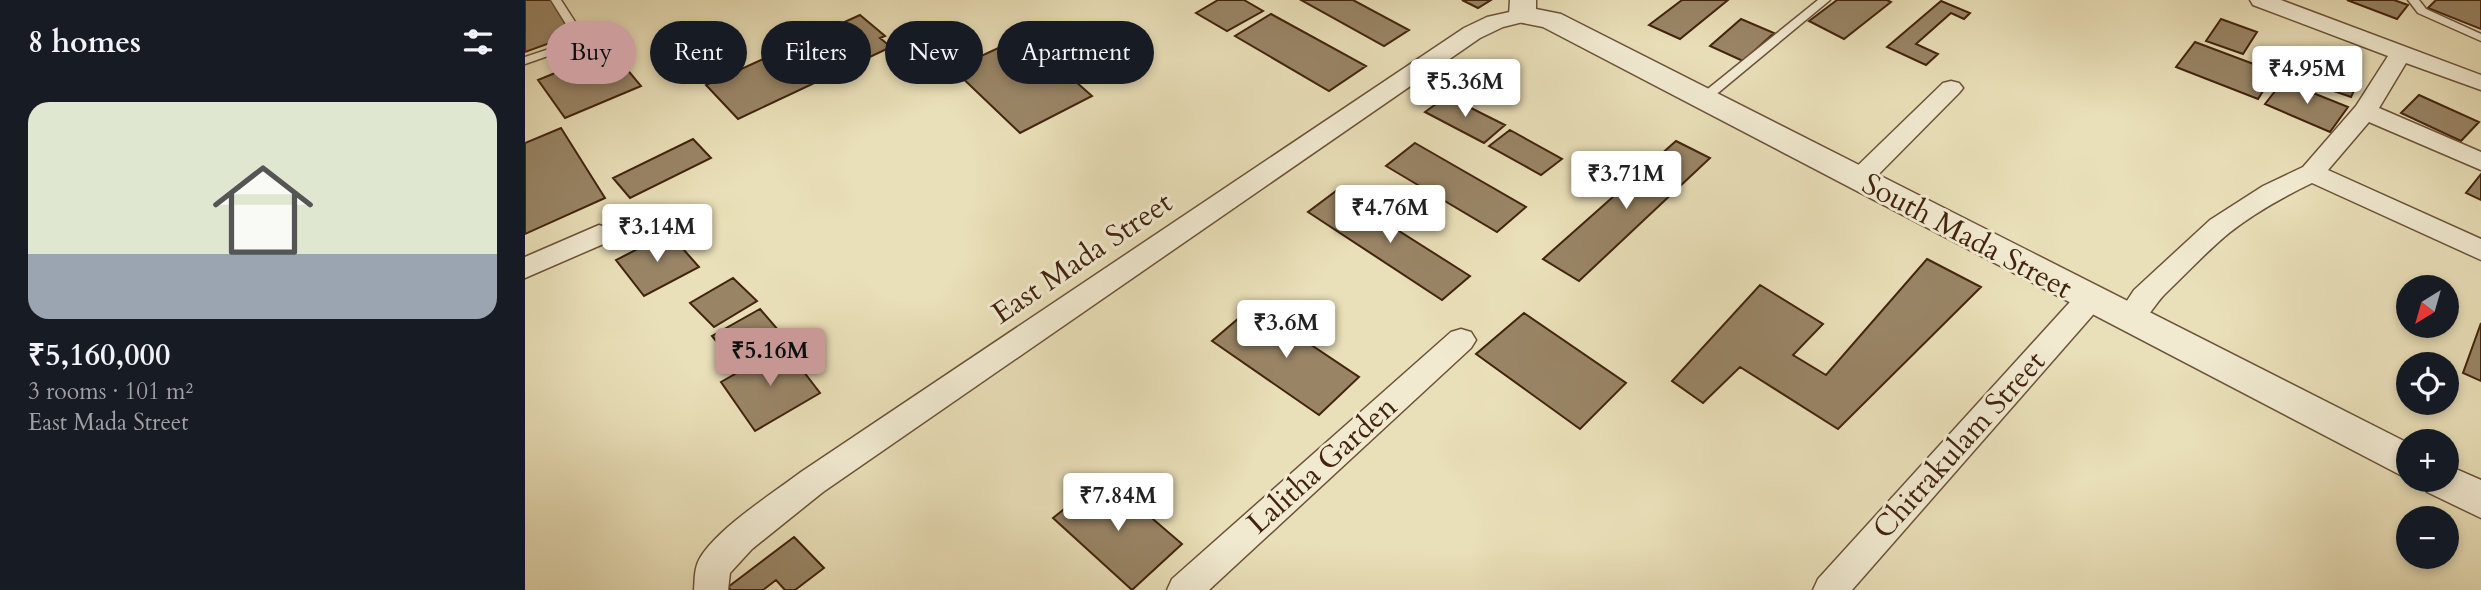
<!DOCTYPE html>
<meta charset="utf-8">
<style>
:root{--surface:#171b24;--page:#20242c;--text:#f1f3f6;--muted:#9ea1a6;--line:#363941;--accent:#c59692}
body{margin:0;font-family:Cardo,serif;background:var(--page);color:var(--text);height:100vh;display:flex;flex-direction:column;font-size:26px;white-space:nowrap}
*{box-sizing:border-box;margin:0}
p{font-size:23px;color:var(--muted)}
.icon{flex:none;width:38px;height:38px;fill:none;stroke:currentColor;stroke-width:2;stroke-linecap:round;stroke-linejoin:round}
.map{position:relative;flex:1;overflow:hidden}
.panel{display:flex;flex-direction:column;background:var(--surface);width:525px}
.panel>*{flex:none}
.hud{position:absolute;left:21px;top:21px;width:665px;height:63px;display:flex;gap:14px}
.needle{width:46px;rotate:217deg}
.buttons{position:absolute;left:1871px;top:275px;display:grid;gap:14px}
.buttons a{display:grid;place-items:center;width:63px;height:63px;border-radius:50%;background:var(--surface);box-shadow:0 4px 10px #0003;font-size:35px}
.price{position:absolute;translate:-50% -60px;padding:0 16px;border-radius:7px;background:#fff;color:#222;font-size:23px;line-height:46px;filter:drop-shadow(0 2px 4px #0008)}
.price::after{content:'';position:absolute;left:50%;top:42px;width:21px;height:16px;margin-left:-10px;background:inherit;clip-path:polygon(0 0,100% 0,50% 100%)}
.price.current{background:var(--accent);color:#111}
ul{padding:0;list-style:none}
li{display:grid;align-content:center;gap:14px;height:371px;padding:0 28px}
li+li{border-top:2px solid var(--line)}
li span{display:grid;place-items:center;height:217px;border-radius:21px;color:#555}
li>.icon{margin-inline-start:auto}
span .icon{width:126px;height:126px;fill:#fffc;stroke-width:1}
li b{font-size:30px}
h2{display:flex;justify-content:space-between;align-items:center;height:84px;padding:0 28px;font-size:30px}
.chip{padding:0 24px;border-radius:32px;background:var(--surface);box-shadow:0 4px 10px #0003;font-size:24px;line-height:63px}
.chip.current{background:var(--accent);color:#111}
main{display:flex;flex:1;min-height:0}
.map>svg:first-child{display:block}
</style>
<main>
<section class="panel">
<h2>8 homes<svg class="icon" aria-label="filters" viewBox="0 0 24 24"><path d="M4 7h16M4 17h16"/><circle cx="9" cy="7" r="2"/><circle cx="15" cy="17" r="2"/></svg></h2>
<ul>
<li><span style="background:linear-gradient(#dfe7d0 70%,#9aa5b1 0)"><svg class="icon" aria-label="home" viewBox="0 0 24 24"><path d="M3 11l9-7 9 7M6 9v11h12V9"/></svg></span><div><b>₹5,160,000</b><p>3 rooms · 101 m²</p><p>East Mada Street</p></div></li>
</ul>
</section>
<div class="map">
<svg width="1956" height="590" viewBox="0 0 1956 590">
<rect width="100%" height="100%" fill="#e9dfb8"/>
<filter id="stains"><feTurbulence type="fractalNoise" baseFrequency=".00286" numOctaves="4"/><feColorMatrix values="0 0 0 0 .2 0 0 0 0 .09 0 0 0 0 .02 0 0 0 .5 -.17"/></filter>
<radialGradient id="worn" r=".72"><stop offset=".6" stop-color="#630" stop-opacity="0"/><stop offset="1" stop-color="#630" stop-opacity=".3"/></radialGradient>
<path fill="#998566" stroke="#42230e" stroke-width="2" d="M0,0h26l21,35 -47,17z
M693,0h26l19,11 -36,20 -31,-18z
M776,0h52l56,30 -25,16z
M937,0h29l-13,8z
M1157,0h46l-48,39 -31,-14z
M1312,0h50l4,2 -47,37 -35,-18z
M1822,0h47l14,5 -11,14z
M1911,0h45v29l-53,-21z
M1416,1l29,12 -6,6 -13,-6 -35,31 22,10 -12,11 -39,-18z
M746,14l95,52 -37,25 -94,-55z
M335,15l25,21 -5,2 11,9 -153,72 -32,-34z
M1216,19l33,14 -31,28 -33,-15z
M1696,19l36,13 -14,22 -37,-13z
M499,36l68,60 -72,37 -67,-64z
M1670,42l80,30 -17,27 -82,-32z
M86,50l30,36 -76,32 -27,-38z
M1779,61l55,19 -8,17 -55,-19z
M1758,81l65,26 -18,25 -65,-28z
M1894,95l60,27 -18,19 -60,-28z
M922,96l58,29 -21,18 -59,-31z
M36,128l44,70 -80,36v-91z
M985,130l52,29 -21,16 -52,-29z
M168,139l18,19 -81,40 -17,-20z
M1151,141l34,17 -131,123 -36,-22z
M890,143l111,64 -29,25 -111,-66z
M1956,174v26l-15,-7z
M811,191l134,85 -28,24 -134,-88z
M144,233l30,34 -55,29 -28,-36z
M1402,259l54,28 -143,142 -98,-62 -37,36 -31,-22 88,-96 63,39 -30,31 33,20z
M208,278l24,23 -43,26 -24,-24z
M728,306l106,71 -40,38 -107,-74z
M235,309l25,29 -48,29 -25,-31z
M999,313l102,70 -46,46 -104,-75z
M1956,323v58l-18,-8z
M259,346l36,47 -65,38 -34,-49z
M579,477l78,67 -50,46 -79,-72z
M269,537l30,31 -29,22h-10l-9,-10 -13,10h-32l-3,-3z"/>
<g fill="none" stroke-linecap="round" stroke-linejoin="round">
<defs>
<path id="service" d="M26,0h10l27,42 -63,22v-7l51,-17z
M1293,0h12l-123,102h-8v-6z
M1883,0h11l7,9 55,25v7l-63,-28z"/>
<path id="minor" d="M1725,0h31l200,75v15l-75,-27 -27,45 102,44v18l-112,-48 -41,48 153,69v21l-169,-77c-29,14 -58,30 -83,50 -22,18 -42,40 -63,60 -15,14 -23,41 -47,34l-4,-8 19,-29 76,-70 53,-34 40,-19 53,-61 32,-50 -135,-51z
M998,9l8,1 3,5 -3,5 -28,7 -23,11 -657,454 -71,57 -22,24 -2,17h-34c1,-11 0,-22 6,-32 18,-30 72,-64 101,-86l663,-444 23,-11z
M1426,81l8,2 4,5 -4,5 -91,92 -9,3 -9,-3 -4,-6 4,-6 93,-90z
M74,225l9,3 4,7 -4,7 -83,36v-21z
M1564,289l10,3 4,8 -4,8 -247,282h-39l5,-11 261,-287z
M936,329l10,3 5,8 -5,8 -262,242h-42l5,-11 279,-247z"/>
<path id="tertiary" d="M985,0h26v9l25,5 847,429v36l-865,-452 -30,-6 -4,-6z
M1922,465l34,15v38l-54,-26 -6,-12h26z"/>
</defs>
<use href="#service" stroke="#6c5238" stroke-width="3"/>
<use href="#minor" stroke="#6c5238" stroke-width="3"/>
<use href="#tertiary" stroke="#6c5238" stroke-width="3"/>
<use href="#service" fill="#f1ead1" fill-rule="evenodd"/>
<use href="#minor" fill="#f1ead1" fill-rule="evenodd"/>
<use href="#tertiary" fill="#f1ead1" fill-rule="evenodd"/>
</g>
<g text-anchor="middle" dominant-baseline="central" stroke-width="6" stroke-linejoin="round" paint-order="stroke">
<g font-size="30" fill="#42230e" stroke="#f1ead1">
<text transform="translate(1442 236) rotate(28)">South Mada Street</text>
<text transform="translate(557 258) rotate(-34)">East Mada Street</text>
<text transform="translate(1434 445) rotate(-48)">Chitrakulam Street</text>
<text transform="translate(797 465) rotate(-42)">Lalitha Garden</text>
</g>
</g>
<rect width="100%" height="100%" filter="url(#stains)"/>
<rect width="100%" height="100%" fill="url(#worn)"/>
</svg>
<div class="buttons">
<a><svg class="needle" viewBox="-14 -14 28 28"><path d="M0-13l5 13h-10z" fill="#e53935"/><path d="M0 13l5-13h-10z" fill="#9ea1a6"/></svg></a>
<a><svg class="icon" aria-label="locate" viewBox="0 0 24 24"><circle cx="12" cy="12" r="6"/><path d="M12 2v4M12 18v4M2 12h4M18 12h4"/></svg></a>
<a>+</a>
<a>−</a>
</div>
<b class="price" style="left:1782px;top:106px">₹4.95M</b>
<b class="price" style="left:940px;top:119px">₹5.36M</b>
<b class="price" style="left:1101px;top:211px">₹3.71M</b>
<b class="price" style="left:865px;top:245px">₹4.76M</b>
<b class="price" style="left:132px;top:264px">₹3.14M</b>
<b class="price" style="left:761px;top:360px">₹3.6M</b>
<b class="price current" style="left:245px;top:388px">₹5.16M</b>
<b class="price" style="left:593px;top:533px">₹7.84M</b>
<div class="hud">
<a class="chip current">Buy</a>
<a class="chip">Rent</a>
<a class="chip">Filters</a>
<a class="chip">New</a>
<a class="chip">Apartment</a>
</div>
</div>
</main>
